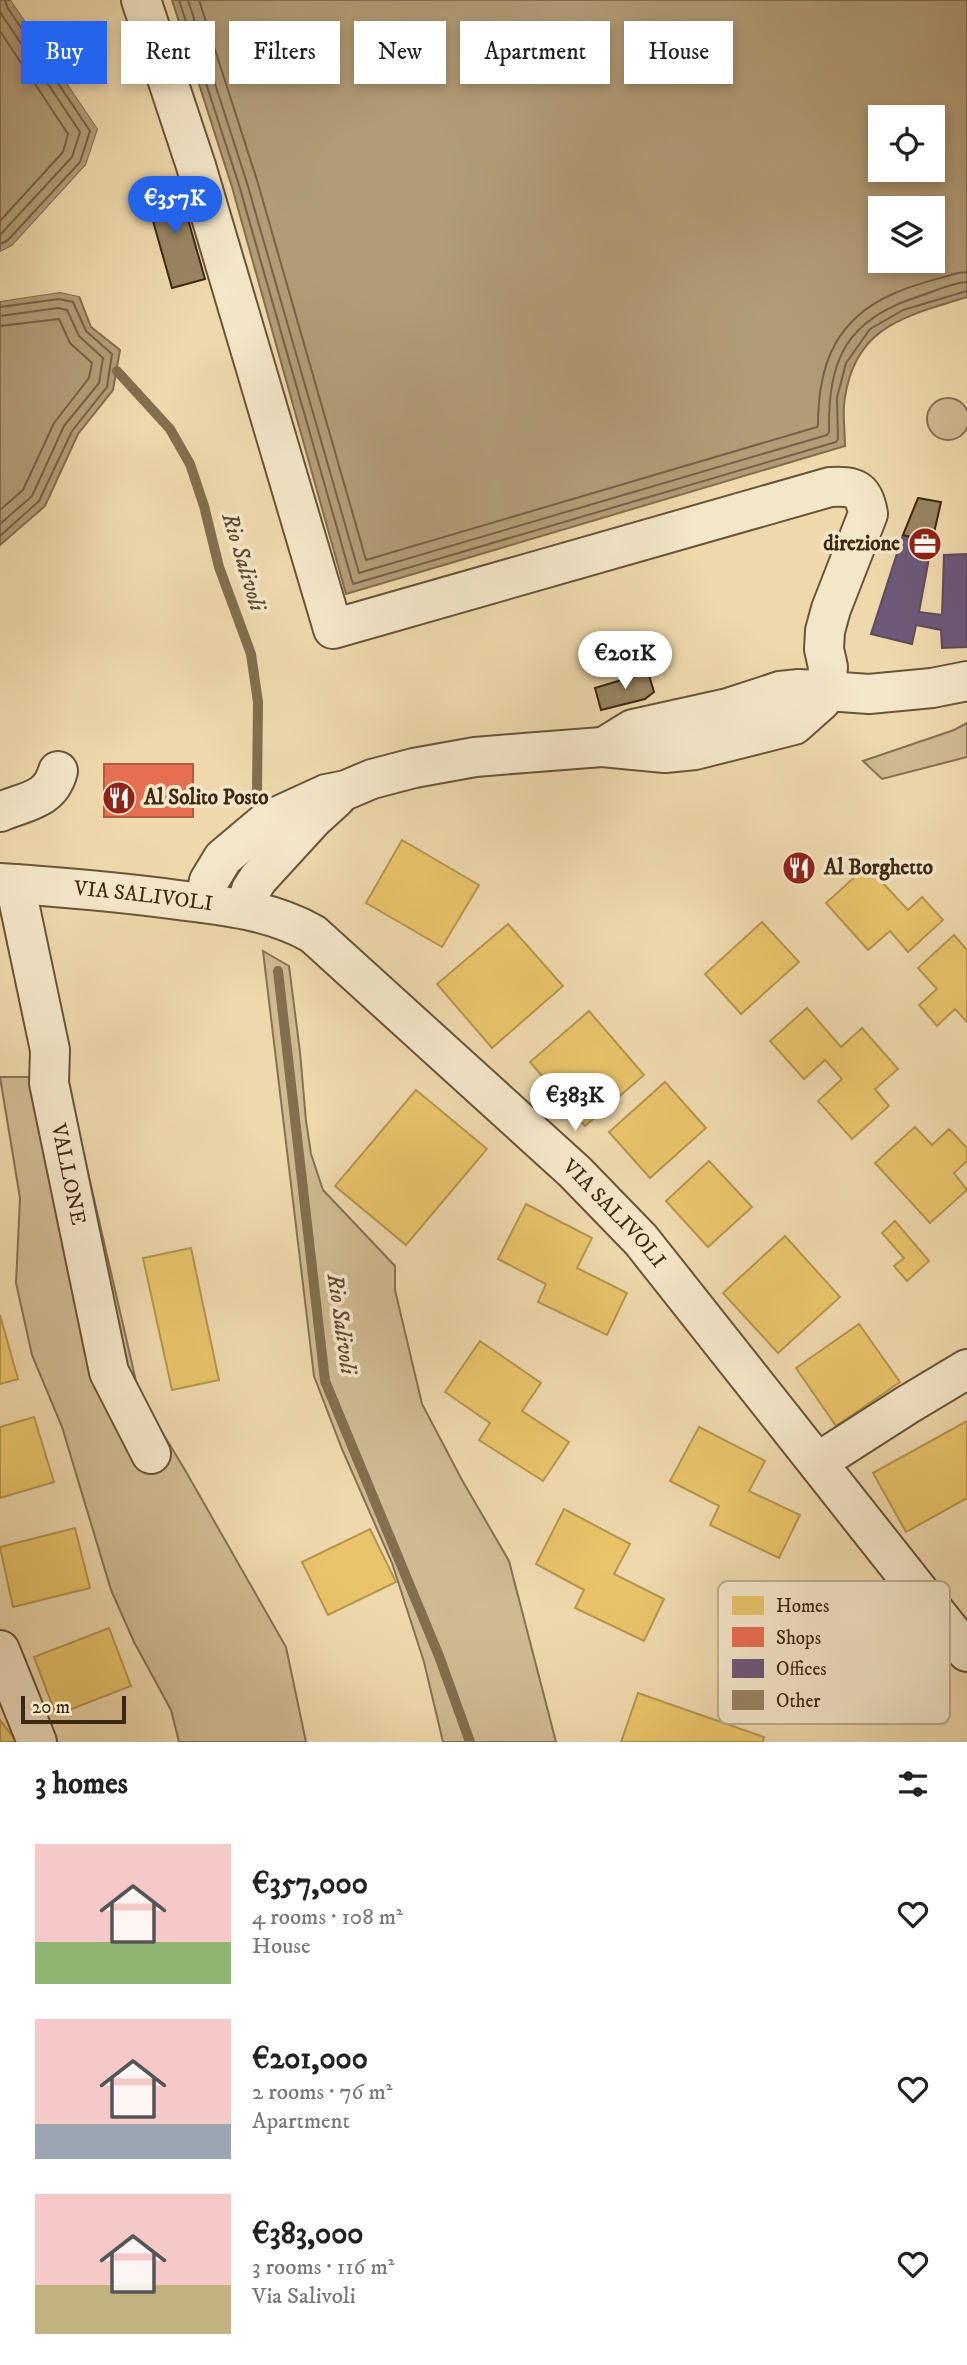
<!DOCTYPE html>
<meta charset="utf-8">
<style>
:root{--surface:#fff;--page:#f2f2f2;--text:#222;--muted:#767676;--accent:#2563eb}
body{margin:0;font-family:"IM FELL DW Pica",serif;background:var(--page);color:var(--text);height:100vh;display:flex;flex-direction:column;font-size:26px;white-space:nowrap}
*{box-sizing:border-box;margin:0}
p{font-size:23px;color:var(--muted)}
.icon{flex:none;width:38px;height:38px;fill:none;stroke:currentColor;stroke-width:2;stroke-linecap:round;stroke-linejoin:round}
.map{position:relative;height:1742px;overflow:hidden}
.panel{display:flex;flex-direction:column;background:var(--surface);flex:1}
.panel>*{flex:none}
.top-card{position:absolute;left:21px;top:21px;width:926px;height:63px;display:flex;gap:14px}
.controls{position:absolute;left:868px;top:105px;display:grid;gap:14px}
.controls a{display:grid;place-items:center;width:77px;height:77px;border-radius:0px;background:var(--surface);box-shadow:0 4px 10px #0003;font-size:35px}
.scale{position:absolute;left:21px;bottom:18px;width:105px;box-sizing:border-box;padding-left:7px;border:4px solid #3d2911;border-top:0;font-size:19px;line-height:24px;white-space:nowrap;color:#3d2911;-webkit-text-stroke:5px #f4e6c9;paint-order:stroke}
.price{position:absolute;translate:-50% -60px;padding:0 16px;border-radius:24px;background:#fff;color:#222;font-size:23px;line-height:46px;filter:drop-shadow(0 2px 4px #0008)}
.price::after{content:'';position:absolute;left:50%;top:42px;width:21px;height:16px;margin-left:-10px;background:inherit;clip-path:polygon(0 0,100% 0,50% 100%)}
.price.current{background:var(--accent);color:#fff}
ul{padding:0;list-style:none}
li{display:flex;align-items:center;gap:21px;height:175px;padding:0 35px}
li span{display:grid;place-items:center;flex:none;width:196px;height:140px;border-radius:0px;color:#555}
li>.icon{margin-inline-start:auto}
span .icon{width:84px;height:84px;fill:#fffc;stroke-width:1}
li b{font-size:30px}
h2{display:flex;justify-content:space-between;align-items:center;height:84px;padding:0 35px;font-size:30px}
.tag{padding:0 24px;border-radius:0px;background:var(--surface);box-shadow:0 4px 10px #0003;font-size:24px;line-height:63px}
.tag.current{background:var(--accent);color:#fff}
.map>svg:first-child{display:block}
</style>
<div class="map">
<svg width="967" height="1742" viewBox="0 0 967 1742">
<rect width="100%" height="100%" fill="#eed8ac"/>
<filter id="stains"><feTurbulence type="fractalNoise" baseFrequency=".00286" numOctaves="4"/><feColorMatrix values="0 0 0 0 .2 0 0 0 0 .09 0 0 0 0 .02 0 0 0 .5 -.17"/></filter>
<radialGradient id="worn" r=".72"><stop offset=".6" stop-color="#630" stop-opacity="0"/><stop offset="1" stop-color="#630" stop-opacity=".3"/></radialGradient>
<path fill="#d0ba92" stroke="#867252" stroke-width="2" d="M927 419a21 21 0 1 1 42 0a21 21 0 1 1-42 0Z
M967,723v34l-85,22 -19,-18 91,-31z
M263,951l26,15 11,86 6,69 5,33 12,36 72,76v24l27,114 40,76 47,81 47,181h-113l-19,-80 -32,-99 -50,-114 -28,-73z
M0,1077h30l47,48 62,269 46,76 101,177 20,95h-127l-8,-32 -37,-68 -23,-52 -49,-163 -30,-72 -16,-72 4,-85z"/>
<path fill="#b29c77" stroke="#836e4e" stroke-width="2" fill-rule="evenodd" d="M0,0h11l87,129 -12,36 -74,81 -12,6z
M172,0h795v297c-60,19 -111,28 -122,100 -3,16 0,33 0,49l-499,148 -114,-407zM933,117v53h-53v-53zM933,208v53h-53v-53z
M60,292l19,4 12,31 29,23 -7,40 -35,44 -33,72 -45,39v-244z"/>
<path fill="#eed8ac" d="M11,0h4l86,129 -12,38 -74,82 -15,6v-3l12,-6 74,-81 12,-36z
M60,288l20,5 3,4 -23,-5 -60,9v-4l18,-4z"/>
<path fill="#e9c46a" stroke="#b5964f" stroke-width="2" d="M402,840l77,45 -37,62 -76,-44z
M867,866l41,44 14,-13 21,23 -35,32 -18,-21 -22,19 -42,-47z
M762,922l37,40 -58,52 -36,-40z
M508,924l55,62 -71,62 -55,-64z
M954,935l13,15v72l-12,-13 -18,17 -18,-21 18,-16 -19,-21z
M807,1008l34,39 21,-19 36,41 -23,20 14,17 -37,33 -34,-38 24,-22 -17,-19 -21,19 -34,-38z
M589,1011l55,64 -59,51 -55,-64z
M665,1082l41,46 -56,50 -41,-46z
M416,1090l71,59 -81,96 -71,-59z
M915,1127l17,18 17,-16 18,19v13l-13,12 13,17 -37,33 -55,-60z
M709,1161l43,46 -44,40 -42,-46z
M526,1204l66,34 -15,30 50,25 -20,42 -69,-33 8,-18 -48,-25z
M895,1221l34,40 -22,20 -13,-15 10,-8 -22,-25z
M785,1236l55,61 -62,56 -55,-60z
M191,1248l28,132 -47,10 -29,-132z
M0,1315l18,64 -18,5z
M859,1324l41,58 -64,44 -40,-58z
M480,1341l61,42 -19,28 47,31 -26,39 -64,-41 11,-17 -45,-31z
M34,1417l20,65 -54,16v-71z
M967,1421v77l-61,34 -33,-59z
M699,1427l66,34 -16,30 51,24 -21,43 -69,-33 9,-19 -49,-25z
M564,1509l66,35 -16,30 50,25 -20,42 -69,-33 9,-18 -48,-26z
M75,1528l15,60 -77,19 -13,-60z
M370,1529l26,53 -68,33 -26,-53z
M109,1628l22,58 -75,29 -22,-58z
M638,1693l126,44 -1,5h-142z
M0,1720l17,22h-17z"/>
<path fill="#e76f51" stroke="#b45a3e" stroke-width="2" d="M104,764h89v53h-89z"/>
<path fill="#6d597a" stroke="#5f4b5a" stroke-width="2" d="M903,535l29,7 -13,70 23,3 2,-60 23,-1v93l-25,1 -1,-18 -25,-5 -4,19 -41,-10z"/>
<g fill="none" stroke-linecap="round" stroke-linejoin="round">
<path stroke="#786244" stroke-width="2" d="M179,0l60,185 114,399 483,-142 2,-3 -1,-41 9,-35 24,-34 33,-19 64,-19
M188,0l59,183 112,390 468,-138 2,-3c-1,-73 17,-113 91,-136 15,-5 31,-13 47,-14
M199,0l58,180 109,380 451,-133 1,-2c0,-61 18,-107 77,-132 20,-9 42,-14 63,-20l9,-1
M0,12l80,120 -8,25 -72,78
M0,31l68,103 -5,18 -63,69
M0,244l8,-4 72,-78 10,-31 -83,-124 -2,-7
M0,307l59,-8 14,3 13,29 26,23 -5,33 -35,44 -33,70 -39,35
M0,316l58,-8 9,2 12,26 24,22 -4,25 -35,43 -32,70 -32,28
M0,326l59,-7 11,24 22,20 -3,15 -35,45 -31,67 -23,20"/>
<path stroke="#836e4e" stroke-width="10" d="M117,371l53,58 20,35 14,42 15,61 32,87 7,48 -1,89
M278,971l47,410 114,275 31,86"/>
</g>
<path fill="#998462" stroke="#3d2911" stroke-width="2" d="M178,184l27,95 -33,9 -27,-95z
M918,498l23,4 -9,40 -29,-7z
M648,672l6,20 -9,7 -44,11 -6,-22z"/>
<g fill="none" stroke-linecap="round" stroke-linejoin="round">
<defs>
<g id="minor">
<path d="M141,0l55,166 137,463 497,-142c24,-1 34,1 38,27l-37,95 -6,22 -1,18 4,18 -2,24 -5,10 -27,24 -99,25 -30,3 -63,-6 -78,6 -49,4 -61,11 -42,11 -26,11 -20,4 -59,27 -44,37 -14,23 -5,22"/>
<path d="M607,745l26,-16 95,-21 52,-17 19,-2 70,5 63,-6 35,-7"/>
<path d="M0,812c25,-11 50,-11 58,-41"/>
<path id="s1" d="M0,883c59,4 119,9 178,17 47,6 93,10 135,34l262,238 66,68 326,412"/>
<path id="s2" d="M15,884l35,166 -1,33 60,289 42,82"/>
<path d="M245,909l6,-19 7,-11 55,-60 23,-21"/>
<path d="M818,1462l89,-57 60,-36"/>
<path d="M0,1650l37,92"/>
</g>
</defs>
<use href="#minor" stroke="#695538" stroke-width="42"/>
<use href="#minor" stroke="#f4e6c9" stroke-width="38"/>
</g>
<defs>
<symbol id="office-disc" viewBox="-11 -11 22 22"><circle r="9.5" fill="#8f2418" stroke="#f4e6c9"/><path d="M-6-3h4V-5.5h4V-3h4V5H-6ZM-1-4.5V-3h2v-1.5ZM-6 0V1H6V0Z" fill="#fff"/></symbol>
<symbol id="restaurant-disc" viewBox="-11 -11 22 22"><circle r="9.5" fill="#8f2418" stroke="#f4e6c9"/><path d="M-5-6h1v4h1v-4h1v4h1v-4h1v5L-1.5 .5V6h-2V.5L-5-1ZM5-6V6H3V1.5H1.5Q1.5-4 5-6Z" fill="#fff"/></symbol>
</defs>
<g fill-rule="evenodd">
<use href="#office-disc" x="906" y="525" width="38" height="38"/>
<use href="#restaurant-disc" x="100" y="779" width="38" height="38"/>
<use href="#restaurant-disc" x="780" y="849" width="38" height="38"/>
</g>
<g text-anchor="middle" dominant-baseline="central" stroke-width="7" stroke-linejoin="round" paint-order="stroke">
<g font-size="21" font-weight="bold" fill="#3d2911" stroke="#f4e6c9" text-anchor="start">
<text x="900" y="544" text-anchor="end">direzione</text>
<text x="144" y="798">Al Solito Posto</text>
<text x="824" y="868">Al Borghetto</text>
</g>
<g font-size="21" fill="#3d2911" stroke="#f4e6c9">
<text stroke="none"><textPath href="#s1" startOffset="144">VIA SALIVOLI</textPath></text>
<text stroke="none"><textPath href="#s2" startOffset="296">VALLONE</textPath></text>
<text stroke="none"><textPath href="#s1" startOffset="730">VIA SALIVOLI</textPath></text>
</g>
<g font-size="23" font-style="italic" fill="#604c30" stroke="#f4e6c9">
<text transform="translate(243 562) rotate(73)">Rio Salivoli</text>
<text transform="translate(341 1324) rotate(82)">Rio Salivoli</text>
</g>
</g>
<rect x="718" y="1581" width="232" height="143" rx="10" fill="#f4e6c9" stroke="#bdad92" stroke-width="2"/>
<rect x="732" y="1596" width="32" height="19" fill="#e9c46a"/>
<rect x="732" y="1627" width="32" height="20" fill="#e76f51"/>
<rect x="732" y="1659" width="32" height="19" fill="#6d597a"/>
<rect x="732" y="1690" width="32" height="20" fill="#998462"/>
<g font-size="19" fill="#3d2911">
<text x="776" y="1612">Homes</text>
<text x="776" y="1644">Shops</text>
<text x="776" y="1675">Offices</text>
<text x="776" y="1707">Other</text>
</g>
<rect width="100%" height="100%" filter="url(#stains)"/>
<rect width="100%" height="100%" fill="url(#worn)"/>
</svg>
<div class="controls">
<a><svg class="icon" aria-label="locate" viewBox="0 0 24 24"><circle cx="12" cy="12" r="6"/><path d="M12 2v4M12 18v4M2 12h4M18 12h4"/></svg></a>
<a><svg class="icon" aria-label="layers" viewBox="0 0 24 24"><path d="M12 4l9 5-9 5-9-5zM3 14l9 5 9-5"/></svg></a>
</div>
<div class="scale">20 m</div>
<b class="price current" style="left:175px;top:236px">€357K</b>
<b class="price" style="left:625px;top:691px">€201K</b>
<b class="price" style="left:575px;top:1133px">€383K</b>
<div class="top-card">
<a class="tag current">Buy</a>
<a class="tag">Rent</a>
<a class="tag">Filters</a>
<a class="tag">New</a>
<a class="tag">Apartment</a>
<a class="tag">House</a>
</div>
</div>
<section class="panel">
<h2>3 homes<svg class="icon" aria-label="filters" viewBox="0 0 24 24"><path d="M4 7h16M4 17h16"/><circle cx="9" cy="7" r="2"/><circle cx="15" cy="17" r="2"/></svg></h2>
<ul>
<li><span style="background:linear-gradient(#f6c9c9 70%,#8fb573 0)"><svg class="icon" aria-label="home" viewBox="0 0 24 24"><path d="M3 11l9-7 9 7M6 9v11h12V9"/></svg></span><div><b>€357,000</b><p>4 rooms · 108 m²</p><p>House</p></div><svg class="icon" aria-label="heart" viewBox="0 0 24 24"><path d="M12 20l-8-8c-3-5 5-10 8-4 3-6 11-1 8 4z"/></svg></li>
<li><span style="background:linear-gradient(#f6c9c9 75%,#9aa5b1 0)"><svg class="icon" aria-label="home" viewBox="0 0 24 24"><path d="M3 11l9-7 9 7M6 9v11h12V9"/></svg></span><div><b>€201,000</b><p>2 rooms · 76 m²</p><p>Apartment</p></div><svg class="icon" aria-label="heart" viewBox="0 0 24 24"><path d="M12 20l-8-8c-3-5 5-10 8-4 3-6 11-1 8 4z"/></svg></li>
<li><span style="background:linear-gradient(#f6c9c9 65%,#c2b280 0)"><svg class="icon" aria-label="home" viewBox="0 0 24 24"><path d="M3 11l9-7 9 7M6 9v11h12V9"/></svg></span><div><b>€383,000</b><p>3 rooms · 116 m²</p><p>Via Salivoli</p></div><svg class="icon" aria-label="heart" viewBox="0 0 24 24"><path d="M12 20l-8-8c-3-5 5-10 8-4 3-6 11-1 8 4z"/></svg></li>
</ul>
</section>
